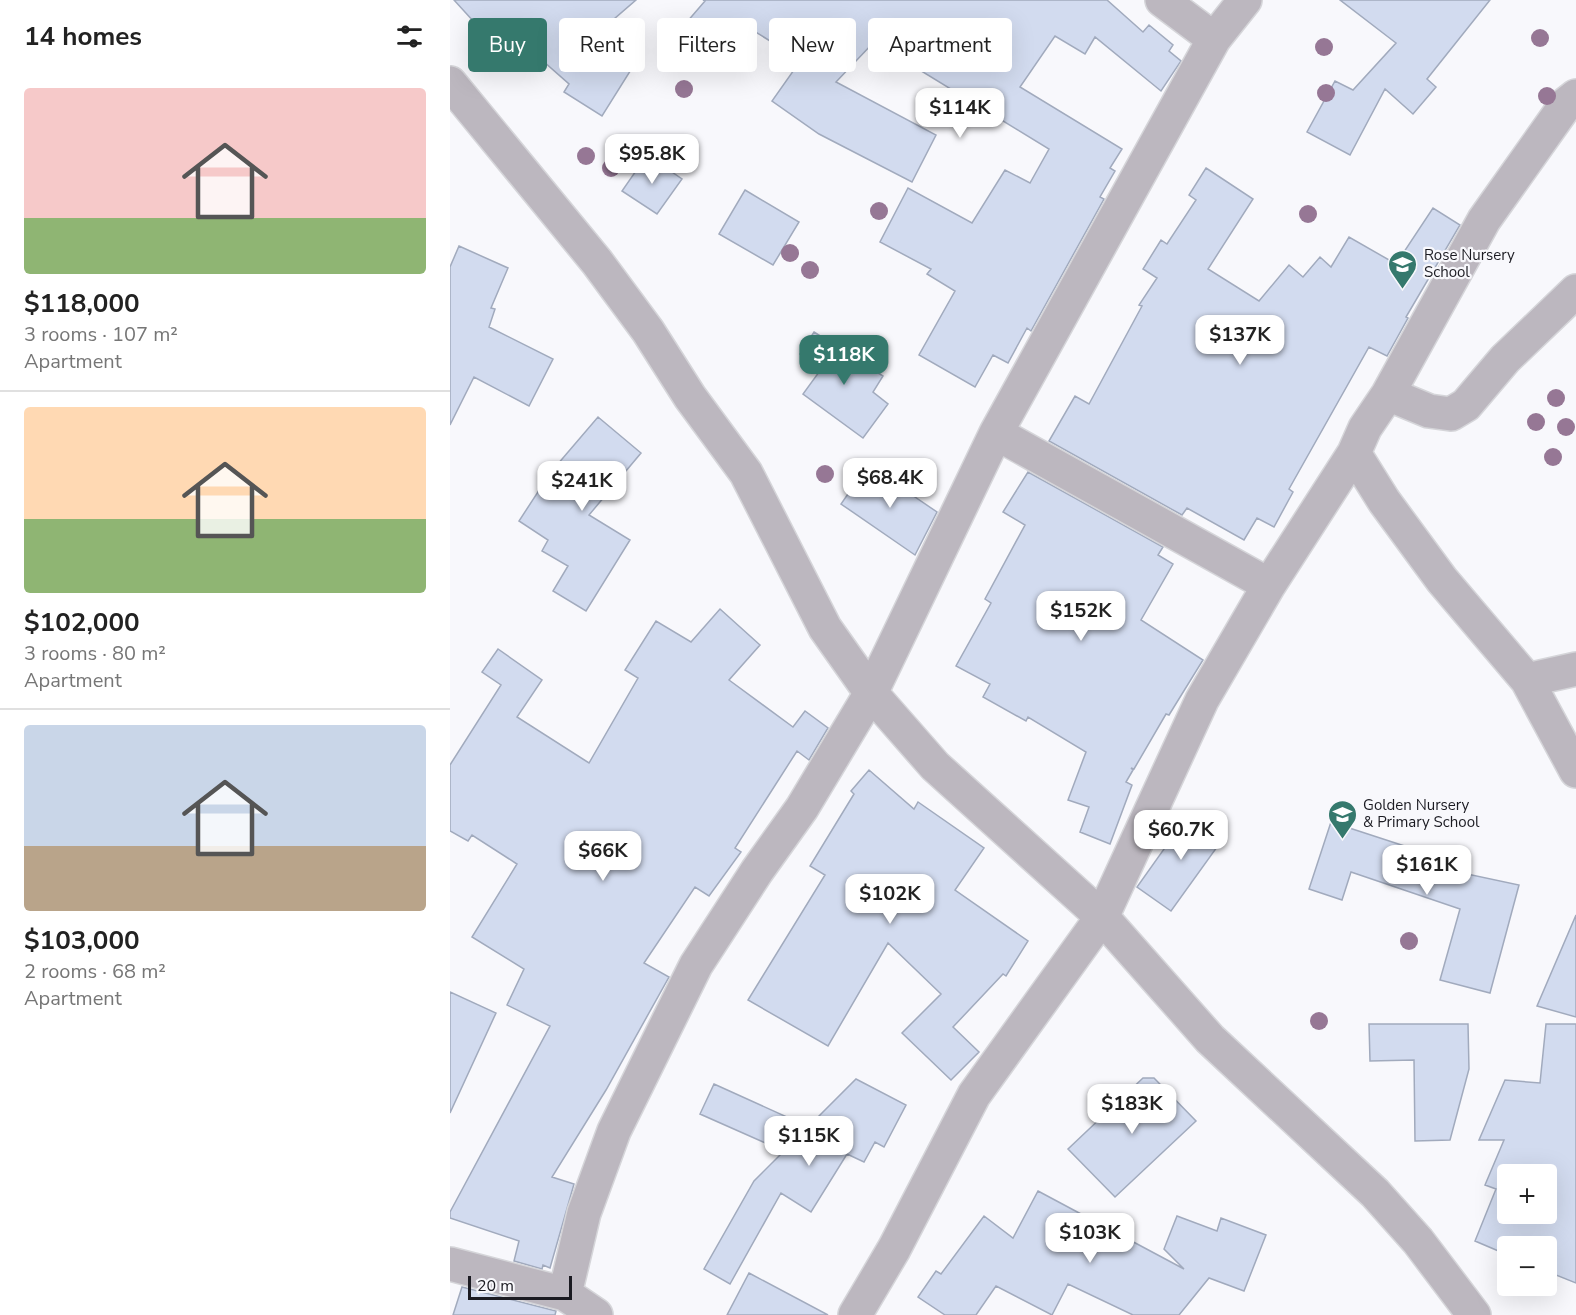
<!DOCTYPE html>
<meta charset="utf-8">
<style>
:root{--surface:#fff;--page:#f6f6f6;--text:#222;--muted:#767676;--line:#e0e0e0;--accent:#35796d}
body{margin:0;font-family:"Nunito Sans",sans-serif;background:var(--page);color:var(--text);height:100vh;display:flex;flex-direction:column;font-size:22px;white-space:nowrap}
*{box-sizing:border-box;margin:0}
p{font-size:20px;color:var(--muted)}
.icon{flex:none;width:33px;height:33px;fill:none;stroke:currentColor;stroke-width:2;stroke-linecap:round;stroke-linejoin:round}
.map{position:relative;flex:1;overflow:hidden}
.side{display:flex;flex-direction:column;background:var(--surface);width:450px}
.side>*{flex:none}
.guide{position:absolute;left:18px;top:18px;width:570px;height:54px;display:flex;gap:12px}
.controls{position:absolute;left:1047px;top:1164px;display:grid;gap:12px}
.controls a{display:grid;place-items:center;width:60px;height:60px;border-radius:6px;background:var(--surface);box-shadow:0 6px 24px #0002;font-size:30px}
.scale{position:absolute;left:18px;bottom:15px;width:104px;box-sizing:border-box;padding-left:6px;border:3px solid #1b1b22;border-top:0;font-size:16px;line-height:21px;white-space:nowrap;color:#1b1b22;-webkit-text-stroke:4px #f8f8fc;paint-order:stroke}
.price{position:absolute;translate:-50% -51px;padding:0 14px;border-radius:12px;background:#fff;color:#222;font-size:20px;line-height:39px;filter:drop-shadow(0 2px 3px #0008)}
.price::after{content:'';position:absolute;left:50%;top:36px;width:18px;height:14px;margin-left:-9px;background:inherit;clip-path:polygon(0 0,100% 0,50% 100%)}
.price.on{background:var(--accent);color:#fff}
ul{padding:0;list-style:none}
li{display:grid;align-content:center;gap:12px;height:318px;padding:0 24px}
li+li{border-top:2px solid var(--line)}
li span{display:grid;place-items:center;height:186px;border-radius:6px;color:#555}
li>.icon{margin-inline-start:auto}
span .icon{width:108px;height:108px;fill:#fffc;stroke-width:1}
li b{font-size:26px}
h2{display:flex;justify-content:space-between;align-items:center;height:72px;padding:0 24px;font-size:26px}
.tag{padding:0 21px;border-radius:6px;background:var(--surface);box-shadow:0 6px 24px #0002;font-size:21px;line-height:54px}
.tag.on{background:var(--accent);color:#fff}
main{display:flex;flex:1;min-height:0}
.map>svg:first-child{display:block}
</style>
<main>
<section class="side">
<h2>14 homes<svg class="icon" aria-label="filters" viewBox="0 0 24 24"><path d="M4 7h16M4 17h16"/><circle cx="9" cy="7" r="2"/><circle cx="15" cy="17" r="2"/></svg></h2>
<ul>
<li><span style="background:linear-gradient(#f6c9c9 70%,#8fb573 0)"><svg class="icon" aria-label="home" viewBox="0 0 24 24"><path d="M3 11l9-7 9 7M6 9v11h12V9"/></svg></span><div><b>$118,000</b><p>3 rooms · 107 m²</p><p>Apartment</p></div></li>
<li><span style="background:linear-gradient(#ffd9b3 60%,#8fb573 0)"><svg class="icon" aria-label="home" viewBox="0 0 24 24"><path d="M3 11l9-7 9 7M6 9v11h12V9"/></svg></span><div><b>$102,000</b><p>3 rooms · 80 m²</p><p>Apartment</p></div></li>
<li><span style="background:linear-gradient(#c9d6e8 65%,#b9a48a 0)"><svg class="icon" aria-label="home" viewBox="0 0 24 24"><path d="M3 11l9-7 9 7M6 9v11h12V9"/></svg></span><div><b>$103,000</b><p>2 rooms · 68 m²</p><p>Apartment</p></div></li>
</ul>
</section>
<div class="map">
<svg width="1126" height="1315" viewBox="0 0 1126 1315">
<rect width="100%" height="100%" fill="#f8f8fc"/>
<path fill="#d2dbef" stroke="#a1aabd" stroke-width="1.5" fill-rule="evenodd" d="M4,0h182l-30,26 38,23 -42,67 -38,-24 5,-8 -59,-52 -15,13z
M253,0h404l36,32 6,-7 24,20 -4,6 12,10 -20,30 -66,-54 -10,17 -30,-18 -35,51 102,62 -12,19 5,3 -15,26 4,2 -73,132 -4,-3 -19,35 -15,-8 -18,32 -56,-32 36,-64 -28,-17 4,-5 -51,-27 28,-54 64,35 33,-53 25,13 19,-34 -175,-107 -38,40 100,53 -24,47 -93,-48 -47,-33 29,-41 -65,-40 -29,34 -27,-24 25,-29z
M890,0h150l-63,79 9,8 -23,27 -28,-25 -35,66 -43,-23 28,-51 18,9 43,-47z
M197,155l35,24 -25,35 -35,-23z
M756,168l47,31 -45,70 51,32 30,-36 14,12 17,-20 11,10 18,-30 47,27 37,-56 27,17 -54,92 2,1 -21,38 -18,-9 -80,142 4,3 -19,35 -17,-9 -13,22 -57,-32 -5,7 -133,-74 26,-45 14,8 53,-98 -3,-1 18,-27 -14,-9 18,-29 6,4 29,-44 -7,-5z
M295,190l54,32 -26,43 -54,-31z
M9,246l49,22 -17,40 4,1 -6,18 64,32 -24,47 -55,-29 -24,48v-158z
M364,332l69,44 -10,16 15,12 -25,34 -60,-44 19,-26 -22,-14z
M148,417l43,36 -52,62 41,25 -44,71 -33,-20 15,-25 -26,-15 6,-11 -29,-19 32,-49z
M418,465l69,47 -22,43 -74,-51z
M578,472l135,75 -5,8 15,9 -32,56 62,40 -34,55 -3,-1 -32,55 -3,-1 2,2 -7,12 6,3 -22,59 -30,-12 9,-25 -21,-7 18,-48 -58,-35 -2,4 -43,-24 7,-13 -34,-18 35,-63 -6,-4 40,-74 -22,-13z
M270,609l40,36 -31,35 64,47 12,-16 23,17 -19,32 -12,-9 -62,97 6,4 -32,44 -14,-9 -51,76 25,14 -63,113 -54,87 22,7 -24,84 -7,-3 -1,4 -28,-8 5,-20 -69,-23v-6l100,-186 -43,-21 17,-36 -52,-32 45,-73 -45,-29 -4,6 -18,-10v-66l51,-80 -19,-13 16,-23 44,31 -25,37 72,46 49,-85 -13,-8 31,-49 35,21z
M419,770l45,39 4,-7 66,46 -29,42 73,51 -22,35 -3,-2 -50,53 26,25 -28,28 -49,-47 39,-39 -53,-51 -60,103 -80,-46 77,-125 -15,-9 44,-72 -3,-3z
M741,811l34,25 -54,75 -34,-24z
M881,822l138,45 -2,7 52,11 -29,108 -50,-13 20,-71 -109,-37 -9,28 -33,-11z
M1126,915v102l-39,-11z
M0,992l46,21 -46,100z
M919,1024h99l1,45 -19,71 -35,1 -1,-81 -44,1z
M1096,1024h30v259l-30,-12v-25h-38v9l-33,-14 21,-52 -11,-4 19,-45h-25l26,-60 35,3zM1058,1174h38v40h-38z
M693,1078h11l42,43 -81,76 -47,-48z
M406,1079l50,26 -22,42 -9,-5 -11,20 -17,-8 -36,58 -30,-19 -51,91 -26,-15 50,-88z
M264,1084l73,33 -17,28 -70,-31z
M588,1191l146,78 -20,-20 13,-33 40,15 4,-13 45,17 -22,56 -35,-13 -30,37h-46l-65,-31 -16,31 -56,-29 -20,29h-31l-27,-18 18,-26 5,3 43,-58 29,22z
M299,1273l79,42h-101z
M12,1287l94,24 -1,4h-102z"/>
<g fill="none" stroke-linecap="round" stroke-linejoin="round">
<defs>
<path id="minor" d="M712,0l52,39
M0,83l147,179 51,69 42,66 56,76 79,155 46,65 64,73 167,151 108,122 165,154 43,48 56,74
M1126,96l-9,7 -83,117 -96,174 -23,34 -11,25 30,48 58,79 85,100 49,91
M938,394l41,17 22,3 15,-9 39,-46 71,-68
M546,433l273,152
M1077,680l49,-11
M0,1264l115,30 31,21
M115,1294l19,-81 30,-82 82,-166 61,-94 45,-63 69,-115 125,-260 218,-394 31,-39
M405,1315l39,-66 80,-154 128,-178 100,-217 67,-115 85,-132"/>
</defs>
<use href="#minor" stroke="#d5d5d9" stroke-width="36"/>
<use href="#minor" stroke="#bcb7bf" stroke-width="33"/>
</g>
<g fill="#967795">
<circle cx="1090" cy="38" r="9"/>
<circle cx="874" cy="47" r="9"/>
<circle cx="234" cy="89" r="9"/>
<circle cx="876" cy="93" r="9"/>
<circle cx="1097" cy="96" r="9"/>
<circle cx="136" cy="156" r="9"/>
<circle cx="161" cy="168" r="9"/>
<circle cx="429" cy="211" r="9"/>
<circle cx="858" cy="214" r="9"/>
<circle cx="340" cy="253" r="9"/>
<circle cx="360" cy="270" r="9"/>
<circle cx="1106" cy="398" r="9"/>
<circle cx="1086" cy="422" r="9"/>
<circle cx="1116" cy="427" r="9"/>
<circle cx="1103" cy="457" r="9"/>
<circle cx="375" cy="474" r="9"/>
<circle cx="959" cy="941" r="9"/>
<circle cx="869" cy="1021" r="9"/>
</g>
<defs>
<symbol id="school-pin" viewBox="-11 -11 22 30"><path d="M0 17L-7.5 6A9.5 9.5 0 1 1 7.5 6Z" fill="#35796d" stroke="#f8f8fc"/><path d="M0-5L7-2L0 1L-7-2ZM-4 1L0 2.5L4 1V4Q0 6-4 4Z" fill="#fff"/></symbol>
</defs>
<g fill-rule="evenodd">
<use href="#school-pin" x="936" y="248" width="33" height="45"/>
<use href="#school-pin" x="876" y="798" width="33" height="45"/>
</g>
<g text-anchor="middle" dominant-baseline="central" stroke-width="4.5" stroke-linejoin="round" paint-order="stroke">
<g font-size="15" fill="#1b1b22" stroke="#f8f8fc" text-anchor="start">
<text x="974" y="255">Rose Nursery<tspan x="974" dy="17">School</tspan></text>
<text x="913" y="805">Golden Nursery<tspan x="913" dy="17">&amp; Primary School</tspan></text>
</g>
</g>
</svg>
<div class="controls">
<a>+</a>
<a>−</a>
</div>
<div class="scale">20 m</div>
<b class="price" style="left:510px;top:139px">$114K</b>
<b class="price" style="left:202px;top:185px">$95.8K</b>
<b class="price" style="left:790px;top:366px">$137K</b>
<b class="price on" style="left:394px;top:386px">$118K</b>
<b class="price" style="left:440px;top:509px">$68.4K</b>
<b class="price" style="left:132px;top:512px">$241K</b>
<b class="price" style="left:631px;top:642px">$152K</b>
<b class="price" style="left:731px;top:861px">$60.7K</b>
<b class="price" style="left:153px;top:882px">$66K</b>
<b class="price" style="left:977px;top:896px">$161K</b>
<b class="price" style="left:440px;top:925px">$102K</b>
<b class="price" style="left:682px;top:1135px">$183K</b>
<b class="price" style="left:359px;top:1167px">$115K</b>
<b class="price" style="left:640px;top:1264px">$103K</b>
<div class="guide">
<a class="tag on">Buy</a>
<a class="tag">Rent</a>
<a class="tag">Filters</a>
<a class="tag">New</a>
<a class="tag">Apartment</a>
</div>
</div>
</main>
